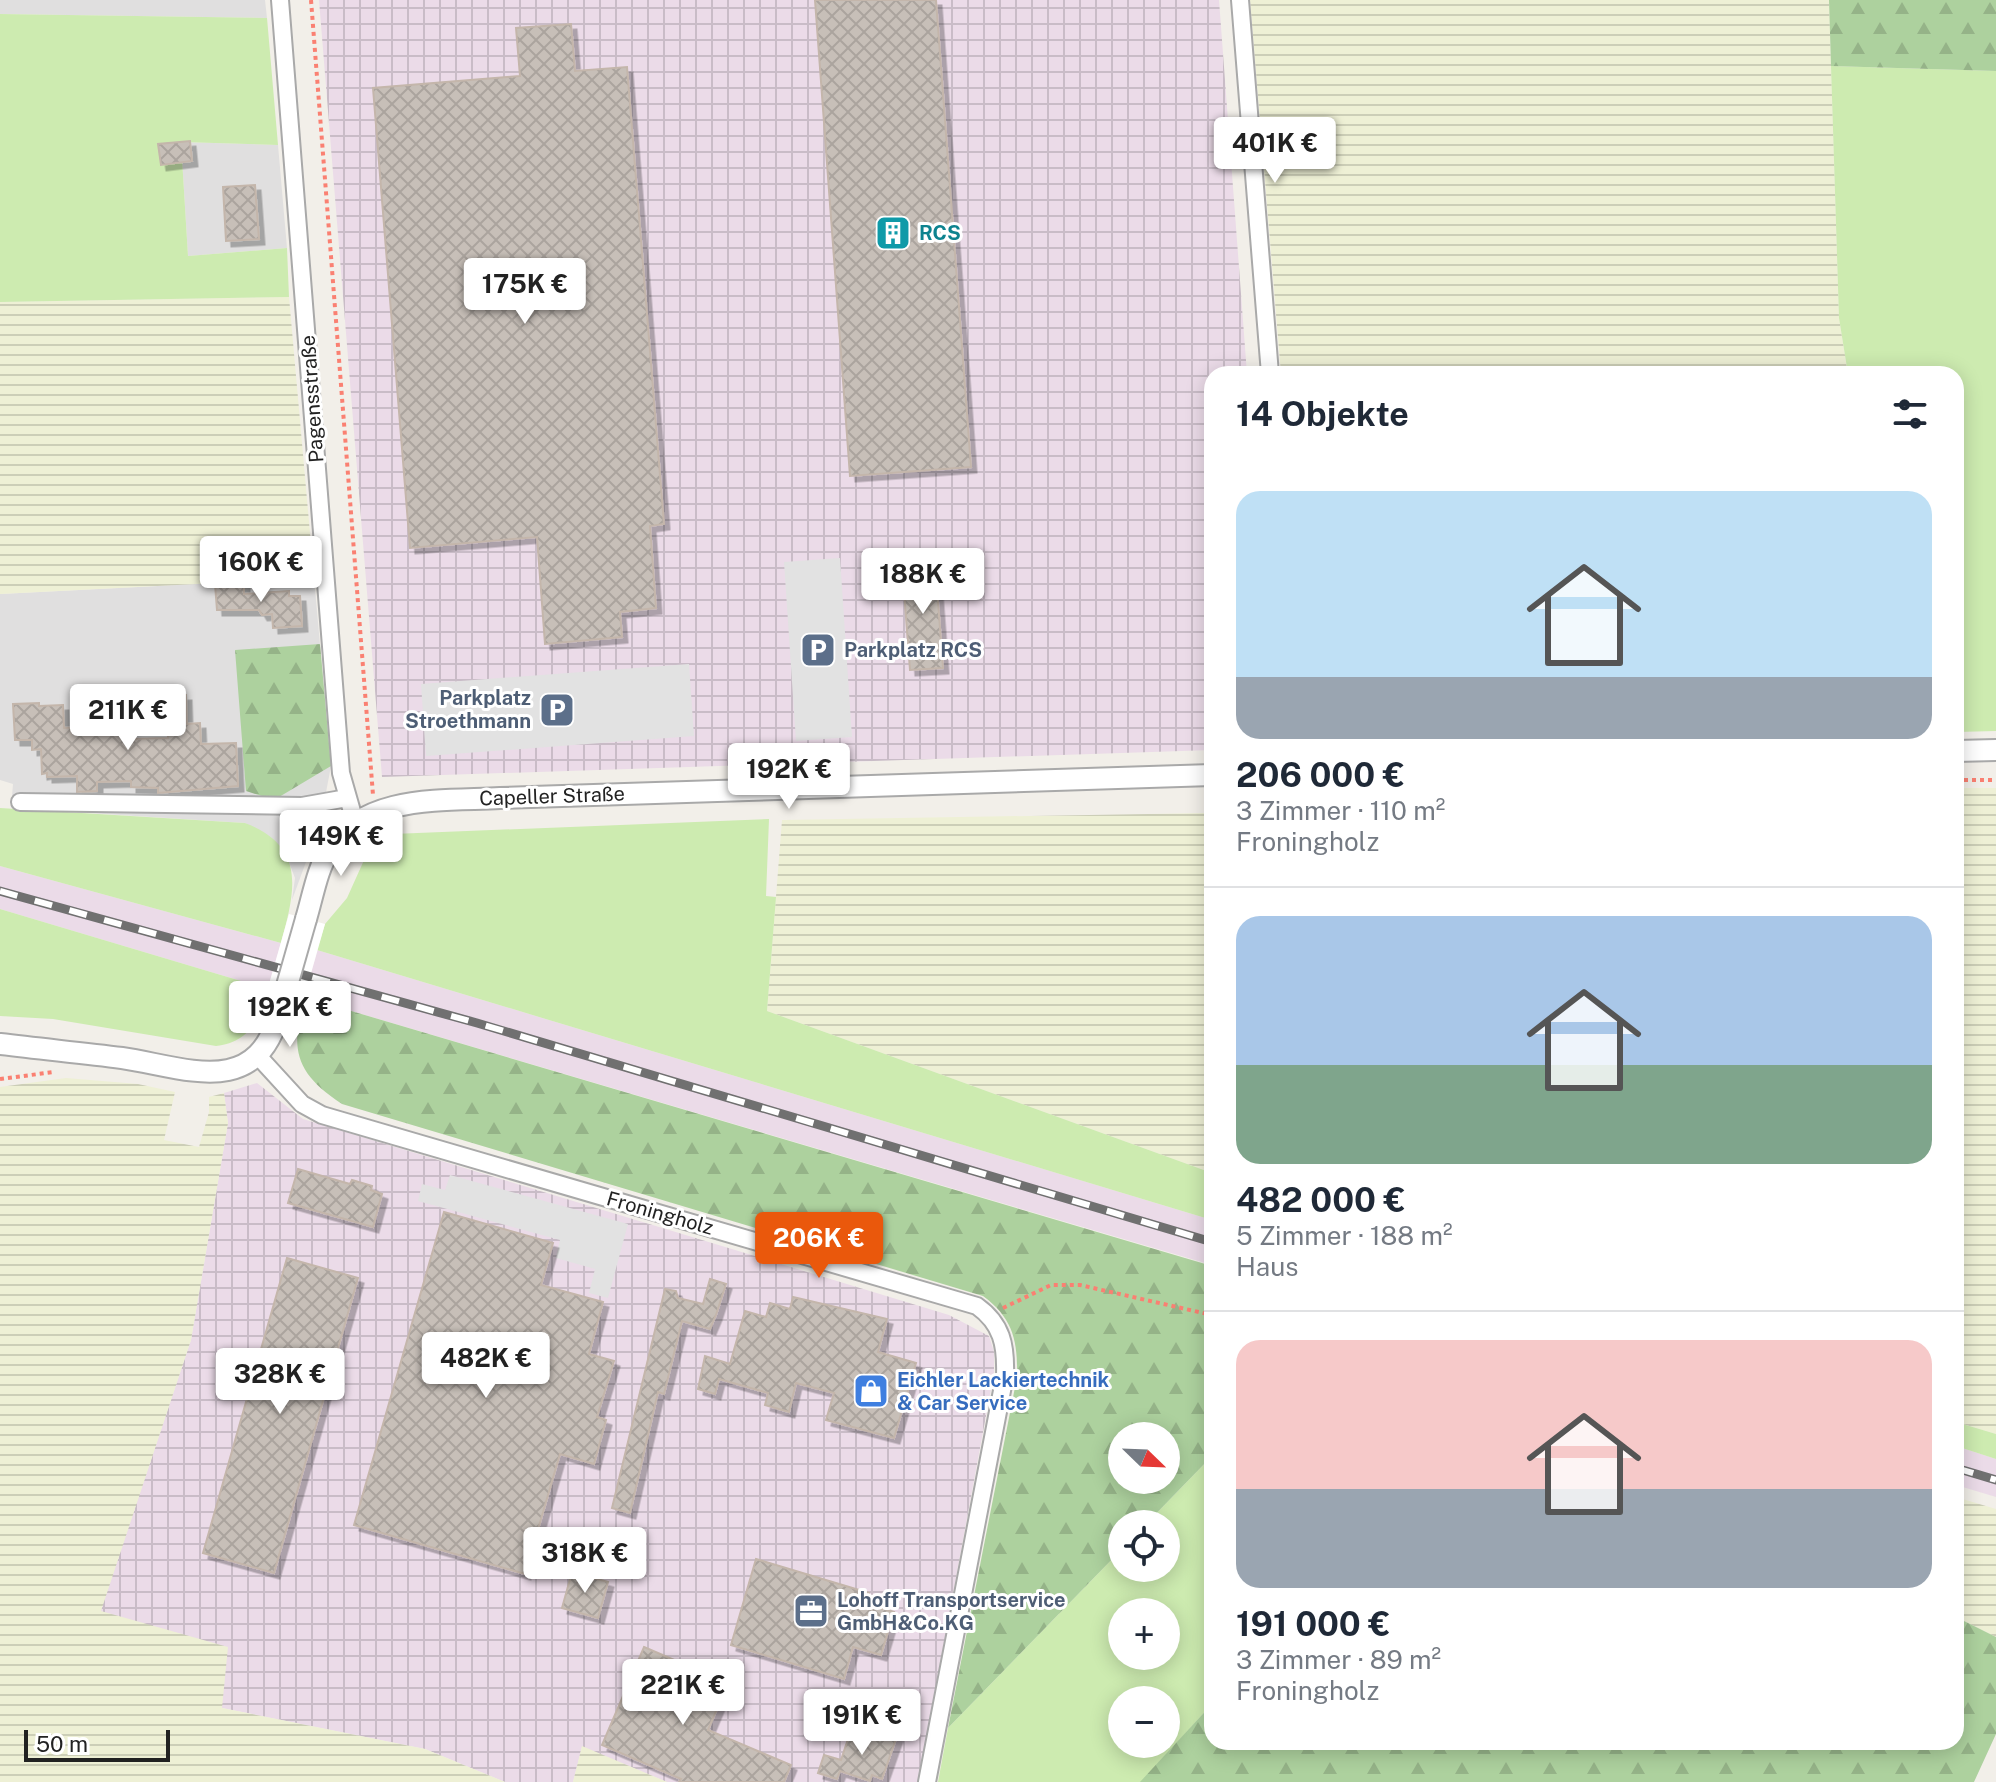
<!DOCTYPE html>
<html lang="de">
<meta charset="utf-8">
<style>
:root{--surface:#fff;--page:#f6f6f7;--text:#1f2937;--muted:#747a83;--line:#e0e1e3;--accent:#ea580c}
body{margin:0;font-family:"Public Sans",sans-serif;background:var(--page);color:var(--text);height:100vh;display:flex;flex-direction:column;font-size:30px;white-space:nowrap}
*{box-sizing:border-box;margin:0}
p{font-size:26px;color:var(--muted)}
.icon{flex:none;width:44px;height:44px;fill:none;stroke:currentColor;stroke-width:2;stroke-linecap:round;stroke-linejoin:round}
.map{position:relative;flex:1;overflow:hidden}
.sheet{position:absolute;left:1204px;top:366px;width:760px;height:1384px;display:flex;flex-direction:column;background:var(--surface);border-radius:24px;box-shadow:0 4px 20px #0003}
.sheet>*{flex:none}
.needle{width:52px;rotate:113deg}
.fabs{position:absolute;left:1108px;top:1422px;display:grid;gap:16px}
.fabs a{display:grid;place-items:center;width:72px;height:72px;border-radius:50%;background:var(--surface);box-shadow:0 4px 20px #0003;font-size:40px}
.scale{position:absolute;left:24px;bottom:20px;width:146px;box-sizing:border-box;padding-left:8px;border:4px solid #222;border-top:0;font-size:22px;line-height:28px;white-space:nowrap;color:#222;-webkit-text-stroke:6px #fff;paint-order:stroke}
.price{position:absolute;translate:-50% -68px;padding:0 18px;border-radius:8px;background:#fff;color:#222;font-size:26px;line-height:52px;filter:drop-shadow(0 2px 4px #0008)}
.price::after{content:'';position:absolute;left:50%;top:48px;width:24px;height:18px;margin-left:-12px;background:inherit;clip-path:polygon(0 0,100% 0,50% 100%)}
.price.on{background:var(--accent);color:#fff}
ul{padding:0;list-style:none}
li{display:grid;align-content:center;gap:16px;height:424px;padding:0 32px}
li+li{border-top:2px solid var(--line)}
li span{display:grid;place-items:center;height:248px;border-radius:24px;color:#555}
li>.icon{margin-inline-start:auto}
span .icon{width:144px;height:144px;fill:#fffc;stroke-width:1}
li b{font-size:34px}
h2{display:flex;justify-content:space-between;align-items:center;height:96px;padding:0 32px;font-size:34px}
.map>svg:first-child{display:block}
</style>
<div class="map">
<svg width="1996" height="1782" viewBox="0 0 1996 1782">
<defs>
<pattern id="industrial-grid" width="8" height="8" patternUnits="userSpaceOnUse" patternTransform="scale(2)"><rect width="8" height="8" fill="#ebdbe8"/><path d="M0 4h8M4 0v8" fill="none" stroke="#c9bcc7"/></pattern>
<pattern id="farmland-rules" width="6" height="5" patternUnits="userSpaceOnUse" patternTransform="scale(2)"><rect width="6" height="5" fill="#eef0d5"/><path d="M0 2.5h6" fill="none" stroke="#ccceb7"/></pattern>
<pattern id="forest-firs" width="22" height="20" patternUnits="userSpaceOnUse" patternTransform="scale(2)"><rect width="22" height="20" fill="#add19e"/><path d="M5 1l3.5 6h-7zM16 11l3.5 6h-7z" fill="#95b388"/></pattern>
<pattern id="building-cross-hatch" width="8" height="8" patternUnits="userSpaceOnUse" patternTransform="scale(2)"><rect width="8" height="8" fill="#c7bfb8"/><path d="M0 0l8 8M0 8l8-8" fill="none" stroke="#aba49e"/></pattern>
<filter id="shadow"><feDropShadow dx="5.5" dy="5.5" stdDeviation="0" flood-color="#0004"/></filter>
</defs>
<rect width="100%" height="100%" fill="#f2efe9"/>
<path fill="#e0dfdf" d="M0,0h265l2,18 -267,-4z
M181,142l97,3 9,103 -99,8z
M314,578l17,188 -11,58 -28,76 3,-22 -10,-26 -11,-12 -29,-17 -234,-15 2,-24 -13,-4v-186z"/>
<path fill="url(#industrial-grid)" d="M319,0h900l28,374h-35v376l-830,27z
M257,1083l46,36 646,196 40,21 5,16v21l-76,409h-251l-85,-35 -9,35h-68l-80,-33 -203,-41 -122,-96 91,-272 37,-217 -4,-30z"/>
<path fill="#ebdbe8" d="M0,866l281,77 -13,46 -268,-80z
M317,950l895,270v45l-908,-268z
M1956,1446l40,13v38l-40,-12z"/>
<path fill="url(#farmland-rules)" d="M1250,0h579l10,318 9,56h-567z
M289,297l25,281 -314,16v-292z
M1956,788h40v646l-40,-12z
M1207,801h5v372l-445,-162 15,-191 424,-7z
M66,1078l72,6 37,8 -11,48 35,7 10,-35v-15l15,-4 4,30 -37,217 -90,271 127,36 -6,61 203,41 80,33h-505v-695z
M1956,1497l40,12v128l-40,-20z
M582,1746l85,36h-94z"/>
<path fill="#cdebb0" fill-rule="evenodd" d="M0,14l267,4 11,127 -97,-3 7,114 99,-8 2,49 -289,5z
M1831,66l165,5v660l-40,1v-358h-108l-9,-56z
M0,808l245,15c62,24 50,68 36,120l-281,-77z
M769,819l-3,77 10,1 -9,114 445,162v47l-895,-270 8,-26 22,-26 18,-40 9,-13 19,-11z
M0,909l268,80c-9,30 -18,53 -52,57l-163,-27 -53,-3z
M1956,1422l40,12v25l-40,-13z
M1212,1456v248l-71,78h-203l10,-54 174,-179v19h44v-44h-20zM1122,1612h44v44h-44zM1122,1700h44v44h-44z"/>
<path fill="url(#forest-firs)" fill-rule="evenodd" d="M1829,0h167v71l-165,-5z
M320,644l11,122 -57,34 -28,-9 -11,-141z
M304,997l908,269v190l-66,68h-24v25l-174,179 69,-351c1,-36 -4,-59 -34,-81l-641,-192c-47,-31 -52,-54 -38,-107zM1122,1436h44v44h-44z
M1956,1617l40,20v97l-22,48h-834l72,-78v38h744z"/>
<path fill="#e2e2e2" d="M840,558l12,179 -56,4 -12,-179z
M689,664l5,72 -268,20 -5,-72z
M450,1175l178,49 -20,74 -19,-5 6,-24 -39,-11 4,-18 -142,-39 4,-17 23,6z"/>
<path fill="#fff" d="M289,914l36,10 -28,99 -36,-11z"/>
<path fill="url(#building-cross-hatch)" stroke="#c4b6ab" stroke-width="2" filter="url(#shadow)" d="M815,0h121l35,467 -121,9z
M571,24l4,47 52,-4 37,457 -14,2 6,82 -36,4 2,25 -77,7 -8,-107 -127,11 -37,-460 147,-12 -4,-48z
M190,141l2,20 -31,4 -3,-21z
M255,185l4,54 -33,2 -3,-54z
M935,562l8,106 -33,2 -8,-105z
M244,582v12l45,-3v5h11l2,30 -29,2 -1,-14 -10,1 -3,-5h-42l-2,-26z
M186,695l1,29 13,-1 1,21 35,-1 2,43 -80,7v-5l-27,-1v-6l-34,1v9l-20,1v-16l-30,1v-4l-5,1 -1,-25 -9,1v-10h-17l-2,-36 26,-1v3l24,-1 1,23 64,-3v14l40,-1 -2,-42z
M298,1169l52,15 2,-4 20,6 -1,4 11,4 -9,33 -85,-24z
M444,1212l109,31 -12,42 62,17 -14,52 25,7 -17,56 9,3 -12,44 -34,-10 -35,120 -171,-49z
M287,1258l71,20 -84,295 -71,-20z
M710,1279l16,5 -10,31 -6,14 -28,-8 -18,73 -6,-2 -28,121 -18,-5 53,-219 11,2 2,7 25,6z
M793,1297l94,22 -9,33 38,11 -22,75 -68,-18 8,-27 -38,-10 -7,29 -24,-7 3,-12 -49,-14 -4,15 -17,-5 7,-33 25,8 15,-53 21,6 4,-14 20,6z
M756,1559l113,34 -3,10 28,9 -13,43 -28,-8 -9,32 -113,-34z
M572,1572l36,10 -10,36 -36,-10z
M644,1647l84,36 -20,47 83,35 -7,17h-105l2,-3 -79,-34z
M870,1726l27,10 -15,43 -10,-4 -2,6 -30,-10 -3,8 -19,-6 6,-18 17,5 7,-21 16,5z"/>
<g fill="none" stroke-linecap="round" stroke-linejoin="round">
<defs>
<path id="minor" d="M280,0l61,773 14,49
M1240,0l30,374
M20,802l282,4 45,-8
M258,1056l44,48 20,11 655,191c25,18 29,39 28,69l-78,407"/>
<path id="tertiary" d="M1956,751l40,-1
M306,919c7,-23 11,-50 24,-70 35,-55 113,-48 170,-51l712,-23
M0,1044c41,5 82,9 122,14 62,9 132,41 156,-41"/>
</defs>
<use href="#minor" stroke="#a9a9a9" stroke-width="20"/>
<use href="#tertiary" stroke="#a9a9a9" stroke-width="24"/>
<path stroke="#fa8072" stroke-width="4" stroke-dasharray="4 4" stroke-linecap="butt" d="M311,0l62,795
M1956,780h40
M0,1079l54,-7
M1003,1308l48,-23h29l132,30"/>
<use href="#minor" stroke="#fff" stroke-width="16"/>
<use href="#tertiary" stroke="#fff" stroke-width="20"/>
<defs>
<path id="rail" d="M0,891l477,132 735,219
M1956,1468l40,12"/>
</defs>
<use href="#rail" stroke="#707070" stroke-width="9"/>
<use href="#rail" stroke="#fff" stroke-width="6" stroke-dasharray="18" stroke-linecap="butt"/>
<defs>
<path id="tertiary-bridge" d="M278,1017l28,-98"/>
</defs>
<use href="#tertiary-bridge" stroke="#a9a9a9" stroke-width="24" stroke-linecap="butt"/>
<use href="#tertiary-bridge" stroke="#fff" stroke-width="20"/>
</g>
<defs>
<symbol id="building-square" viewBox="-11 -11 22 22"><rect x="-9" y="-9" width="18" height="18" rx="4" fill="#0f9aa8" stroke="#fff"/><path d="M-4-6H4V6H1V3H-1V6H-4ZM-2.5-4.3h1.7v1.8h-1.7ZM.8-4.3h1.7v1.8H.8ZM-2.5-1h1.7V.8h-1.7ZM.8-1h1.7V.8H.8Z" fill="#fff"/></symbol>
<symbol id="parking-square" viewBox="-11 -11 22 22"><rect x="-9" y="-9" width="18" height="18" rx="4" fill="#5c6f8a" stroke="#fff"/><path d="M-3.5-5.5H1a3.5 3.5 0 0 1 0 7H-1V5.5H-3.5ZM-1-3.4V-.6H.8a1.4 1.4 0 0 0 0-2.8Z" fill="#fff"/></symbol>
<symbol id="shop-square" viewBox="-11 -11 22 22"><rect x="-9" y="-9" width="18" height="18" rx="4" fill="#3f7fe0" stroke="#fff"/><path d="M-5-2.5h2.3a2.7 3.5 0 0 1 5.4 0H5L5.5 6h-11ZM-1.5-2.5h3a1.5 2.3 0 0 0-3 0Z" fill="#fff"/></symbol>
<symbol id="office-square" viewBox="-11 -11 22 22"><rect x="-9" y="-9" width="18" height="18" rx="4" fill="#5c6f8a" stroke="#fff"/><path d="M-6-3h4V-5.5h4V-3h4V5H-6ZM-1-4.5V-3h2v-1.5ZM-6 0V1H6V0Z" fill="#fff"/></symbol>
</defs>
<g fill-rule="evenodd">
<use href="#building-square" x="873" y="213" width="40" height="40"/>
<use href="#parking-square" x="798" y="630" width="40" height="40"/>
<use href="#parking-square" x="537" y="690" width="40" height="40"/>
<use href="#shop-square" x="851" y="1371" width="40" height="40"/>
<use href="#office-square" x="791" y="1591" width="40" height="40"/>
</g>
<g text-anchor="middle" dominant-baseline="central" stroke-width="6" stroke-linejoin="round" paint-order="stroke">
<g font-size="20" font-weight="bold" fill="#0d838f" stroke="#fff" text-anchor="start">
<text x="919" y="233">RCS</text>
</g>
<g font-size="20" fill="#222" stroke="#fff">
<text transform="translate(312 399) rotate(-94)">Pagensstraße</text>
<text transform="translate(552 796) rotate(-2)">Capeller Straße</text>
<text transform="translate(660 1213) rotate(16)">Froningholz</text>
</g>
<g font-size="20" font-weight="bold" fill="#4e5e75" stroke="#fff" text-anchor="start">
<text x="844" y="650">Parkplatz RCS</text>
<text x="531" y="698" text-anchor="end">Parkplatz<tspan x="531" dy="23">Stroethmann</tspan></text>
<text x="837" y="1600">Lohoff Transportservice<tspan x="837" dy="23">GmbH&amp;Co.KG</tspan></text>
</g>
<g font-size="20" font-weight="bold" fill="#366cbe" stroke="#fff" text-anchor="start">
<text x="897" y="1380">Eichler Lackiertechnik<tspan x="897" dy="23">&amp; Car Service</tspan></text>
</g>
</g>
</svg>
<div class="fabs">
<a><svg class="needle" viewBox="-14 -14 28 28"><path d="M0-13l5 13h-10z" fill="#e53935"/><path d="M0 13l5-13h-10z" fill="#747a83"/></svg></a>
<a><svg class="icon" aria-label="locate" viewBox="0 0 24 24"><circle cx="12" cy="12" r="6"/><path d="M12 2v4M12 18v4M2 12h4M18 12h4"/></svg></a>
<a>+</a>
<a>−</a>
</div>
<div class="scale">50 m</div>
<b class="price" style="left:1275px;top:185px">401K €</b>
<b class="price" style="left:525px;top:326px">175K €</b>
<b class="price" style="left:261px;top:604px">160K €</b>
<b class="price" style="left:923px;top:616px">188K €</b>
<b class="price" style="left:128px;top:752px">211K €</b>
<b class="price" style="left:789px;top:811px">192K €</b>
<b class="price" style="left:341px;top:878px">149K €</b>
<b class="price" style="left:290px;top:1049px">192K €</b>
<b class="price on" style="left:819px;top:1280px">206K €</b>
<b class="price" style="left:486px;top:1400px">482K €</b>
<b class="price" style="left:280px;top:1416px">328K €</b>
<b class="price" style="left:585px;top:1595px">318K €</b>
<b class="price" style="left:683px;top:1727px">221K €</b>
<b class="price" style="left:862px;top:1757px">191K €</b>
<section class="sheet">
<h2>14 Objekte<svg class="icon" aria-label="filters" viewBox="0 0 24 24"><path d="M4 7h16M4 17h16"/><circle cx="9" cy="7" r="2"/><circle cx="15" cy="17" r="2"/></svg></h2>
<ul>
<li><span style="background:linear-gradient(#bfe0f5 75%,#9aa5b1 0)"><svg class="icon" aria-label="home" viewBox="0 0 24 24"><path d="M3 11l9-7 9 7M6 9v11h12V9"/></svg></span><div><b>206 000 €</b><p>3 Zimmer · 110 m²</p><p>Froningholz</p></div></li>
<li><span style="background:linear-gradient(#a9c7e8 60%,#7fa58c 0)"><svg class="icon" aria-label="home" viewBox="0 0 24 24"><path d="M3 11l9-7 9 7M6 9v11h12V9"/></svg></span><div><b>482 000 €</b><p>5 Zimmer · 188 m²</p><p>Haus</p></div></li>
<li><span style="background:linear-gradient(#f6c9c9 60%,#9aa5b1 0)"><svg class="icon" aria-label="home" viewBox="0 0 24 24"><path d="M3 11l9-7 9 7M6 9v11h12V9"/></svg></span><div><b>191 000 €</b><p>3 Zimmer · 89 m²</p><p>Froningholz</p></div></li>
</ul>
</section>
</div>
